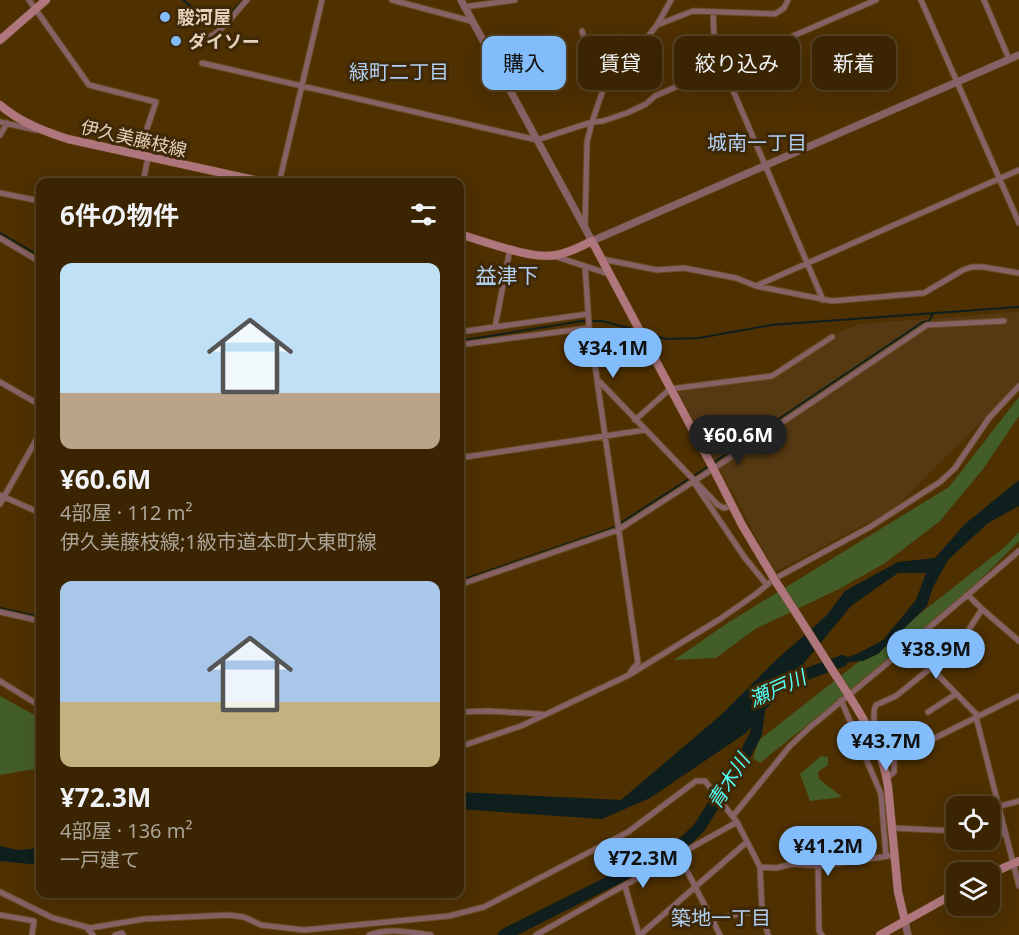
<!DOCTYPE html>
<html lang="ja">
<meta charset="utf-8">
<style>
:root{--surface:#3a2401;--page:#453010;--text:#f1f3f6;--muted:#aba499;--line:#544123;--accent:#82bcfa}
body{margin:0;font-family:"Noto Sans","Noto Sans JP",sans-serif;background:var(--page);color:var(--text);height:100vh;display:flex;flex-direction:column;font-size:22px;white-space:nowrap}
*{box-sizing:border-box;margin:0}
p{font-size:20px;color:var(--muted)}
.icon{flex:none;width:33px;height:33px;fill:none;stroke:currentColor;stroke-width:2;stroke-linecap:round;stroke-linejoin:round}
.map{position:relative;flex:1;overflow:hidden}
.panel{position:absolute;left:36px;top:178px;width:428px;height:720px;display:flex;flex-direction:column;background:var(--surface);border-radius:12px;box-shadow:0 6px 24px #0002,0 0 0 2px var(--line)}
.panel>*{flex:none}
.guide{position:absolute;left:482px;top:36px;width:447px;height:54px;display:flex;gap:12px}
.tools{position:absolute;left:946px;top:796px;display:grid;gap:12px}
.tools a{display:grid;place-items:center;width:54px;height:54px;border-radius:12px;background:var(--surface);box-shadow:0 6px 24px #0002,0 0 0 2px var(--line);font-size:30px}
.price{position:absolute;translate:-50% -51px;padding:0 14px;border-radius:21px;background:var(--accent);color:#111;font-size:20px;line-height:39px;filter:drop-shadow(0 2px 3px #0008)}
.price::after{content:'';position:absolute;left:50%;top:36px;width:18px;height:14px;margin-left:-9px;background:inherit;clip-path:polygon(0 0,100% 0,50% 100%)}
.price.selected{background:#222;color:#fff}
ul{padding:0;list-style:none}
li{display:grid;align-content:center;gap:12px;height:318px;padding:0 24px}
li span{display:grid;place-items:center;height:186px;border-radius:12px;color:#555}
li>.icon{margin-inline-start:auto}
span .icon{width:108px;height:108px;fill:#fffc;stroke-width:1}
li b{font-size:26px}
h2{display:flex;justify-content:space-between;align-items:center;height:72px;padding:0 24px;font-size:26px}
.pill{padding:0 21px;border-radius:12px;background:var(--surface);box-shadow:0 6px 24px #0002,0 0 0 2px var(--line);font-size:21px;line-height:54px}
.pill.selected{background:var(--accent);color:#111}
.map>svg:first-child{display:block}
</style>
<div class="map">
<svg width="1019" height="935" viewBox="0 0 1019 935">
<rect width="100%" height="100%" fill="#4e3001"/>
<path fill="#553912" d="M1019,312v75l-44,40 -81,82 -119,63 -97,-180 44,-9 50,-7 53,-38 33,-14z"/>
<path fill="#435d28" d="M1019,397v19l-36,53 -43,52 -55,42 -44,25 -86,41 -39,29 -42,2 55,-38 220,-135z
M1019,532v9c-36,36 -72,72 -111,104 -49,40 -99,78 -148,118l-7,-5 6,-18 247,-194z
M0,696l40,22v50l-40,7z
M821,756l7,1v8l-10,7 1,7 23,18 -32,4 -10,-27z"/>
<path fill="#0f1f1e" d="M1019,480v26l-31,17 -40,37 -15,27 -6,19 -49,48 -15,7 -30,3 -2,-2 26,-8 26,-14 33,-40 10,-27h-28l-47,33 -56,68 17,-6 2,3 -28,14 -40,48 -96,65 -48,21 -143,-10v-17l162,8 100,-85 54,-54 51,-45 19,-25 53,-29 37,-4 30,-34z
M0,846l18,4 22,-2v17l-40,-4z"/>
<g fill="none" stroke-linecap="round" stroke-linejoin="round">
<path stroke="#0f1f1e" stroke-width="2" d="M183,0l31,24 9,-3 20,-21
M0,233l40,23
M645,333l21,6 33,-1 72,-13 248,-18
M459,341l123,-20h20l34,9
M713,463l210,-141 6,-1 4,-7
M459,581l154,-53 96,-62
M0,608l40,9"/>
<path stroke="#0f1f1e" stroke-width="12" d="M799,677l43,-16
M504,935l175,-88 20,-19 43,-68 14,-26 4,-30"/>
<defs>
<path id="minor" d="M29,0l60,85 67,17 -18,53
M392,0l79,21
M921,0l98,223
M984,0l25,59
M464,7l51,-7
M713,13l1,24 9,30 100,233
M657,25l36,-14 82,3 9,-6 4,-8
M582,31l3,9 37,-3 -9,24
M205,38c14,-1 32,-28 42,-38
M202,63l335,77 55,-18 11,-1 24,-8 19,-9 9,-8 221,-96
M0,122l36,8
M0,135l7,-12
M143,183l5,-26
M279,183l43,-183
M0,193l40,8
M585,227l2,-85 5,-20 21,-61 28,-16 16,-20 14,-25
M0,238l40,24
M554,256l55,18
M602,259l55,11 27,-2 52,10 20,8 76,15 92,-8 39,-23 9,-3h11l36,6
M585,266l4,60 8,53 121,126 6,3 8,-2
M758,285l261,-115
M495,327l15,-78
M459,332l129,-18
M459,345l130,-17
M597,380l41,283 -7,8
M0,382l40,23
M635,420l35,-31 102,-13 60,-39
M459,458l186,-28
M695,484l50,74 22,27
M0,495l40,18
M0,504l40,-71
M459,585l159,-55 95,-61 214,-144 77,-4
M968,595l14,14 37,32
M0,612l40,9
M932,669l46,47
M0,681l40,25
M841,700l40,94 5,62
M459,712l29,-1 53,3
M928,712l28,-18
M976,717l43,169
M872,732c5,-9 -1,-19 4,-27l20,-9 63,-51 23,-36
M459,747l62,-21 108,-51 91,-56 36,-25 18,-15 96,-52 70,-45 15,-14 34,-50 30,-32
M887,778l7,-6v-26l14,-10 11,6 10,-1 90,-45
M1000,806l19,-5
M733,816l57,-70 19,-18 75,-62 135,-115
M892,828l65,3
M990,833l16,1
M667,863l5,2 11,-2 37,72
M818,866l1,65 3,4
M760,867l16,1 16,-4 29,2 74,-11
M625,886l14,49
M0,892l53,26 37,10 54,-9 84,-4 16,2 17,8 43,5 145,-14 35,-9 144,-75 68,-51h9l32,41 23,45 2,43 6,25
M0,915l34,6 -2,14
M712,919l50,-9
M87,928l6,7
M115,935l7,-2 1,2
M369,935c20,-7 41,-3 62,0
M536,935l201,-113
M640,935l107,-93"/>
<path id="tertiary" d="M461,0l131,241 427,-186
M905,921l3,14"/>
<path id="secondary" d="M0,40l46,-40
M0,105c20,17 43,26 68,34l200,44
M459,234c25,7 73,26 97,21 13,-2 24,-8 36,-14l121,227
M776,582c19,29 38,59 57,89 24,37 48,70 55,115l10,106 7,29
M990,874l29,-13
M880,935l77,-43"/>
</defs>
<use href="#minor" stroke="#694d23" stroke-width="7"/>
<use href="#tertiary" stroke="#694d23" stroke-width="8"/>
<use href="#secondary" stroke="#694d23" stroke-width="9"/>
<use href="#minor" stroke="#866165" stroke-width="5"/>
<use href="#tertiary" stroke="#866165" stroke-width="7"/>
<use href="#secondary" stroke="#b0767d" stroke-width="8"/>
<defs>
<path id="secondary-bridge" d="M713,468l29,57 34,57"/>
</defs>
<use href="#secondary-bridge" stroke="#694d23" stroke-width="9" stroke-linecap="butt"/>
<use href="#secondary-bridge" stroke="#b0767d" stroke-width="8"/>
</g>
<g fill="#82bcfa" stroke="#3f2807" stroke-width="2">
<circle cx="165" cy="17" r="6"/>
<circle cx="176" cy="41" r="6"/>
</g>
<g text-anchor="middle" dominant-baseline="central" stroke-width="6" stroke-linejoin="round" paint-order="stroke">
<g font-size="18" font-weight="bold" fill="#e5d2bc" stroke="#3f2807" text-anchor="start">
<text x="177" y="17">駿河屋</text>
<text x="188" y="41">ダイソー</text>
</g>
<g font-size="18" fill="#e5d2bc" stroke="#3f2807">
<text transform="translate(134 138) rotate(13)">伊久美藤枝線</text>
</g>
<g font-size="20" fill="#b0d0f3" stroke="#3f2807">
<text x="399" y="71">緑町二丁目</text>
<text x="757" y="142">城南一丁目</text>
<text x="721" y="917">築地一丁目</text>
</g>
<g font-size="20" font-style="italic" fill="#51fef7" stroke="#3f2807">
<text transform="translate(777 688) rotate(-24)">瀬戸川</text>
<text transform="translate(728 781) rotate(-58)">青木川</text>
</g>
<g font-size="21" fill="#b0d0f3" stroke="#3f2807">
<text x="507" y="275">益津下</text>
</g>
</g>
</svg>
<div class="tools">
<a><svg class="icon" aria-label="locate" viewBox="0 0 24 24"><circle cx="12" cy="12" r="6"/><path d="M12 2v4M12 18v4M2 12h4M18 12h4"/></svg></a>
<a><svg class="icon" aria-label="layers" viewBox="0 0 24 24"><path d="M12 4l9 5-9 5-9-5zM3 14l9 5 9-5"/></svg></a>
</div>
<b class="price" style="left:613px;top:379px">¥34.1M</b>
<b class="price selected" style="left:738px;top:466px">¥60.6M</b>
<b class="price" style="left:936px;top:680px">¥38.9M</b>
<b class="price" style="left:886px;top:772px">¥43.7M</b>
<b class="price" style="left:828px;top:877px">¥41.2M</b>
<b class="price" style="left:643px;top:889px">¥72.3M</b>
<div class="guide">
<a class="pill selected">購入</a>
<a class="pill">賃貸</a>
<a class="pill">絞り込み</a>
<a class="pill">新着</a>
</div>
<section class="panel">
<h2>6件の物件<svg class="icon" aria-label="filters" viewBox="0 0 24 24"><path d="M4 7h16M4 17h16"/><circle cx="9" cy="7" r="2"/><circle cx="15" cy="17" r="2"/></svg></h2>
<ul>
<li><span style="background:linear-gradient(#bfe0f5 70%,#b9a48a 0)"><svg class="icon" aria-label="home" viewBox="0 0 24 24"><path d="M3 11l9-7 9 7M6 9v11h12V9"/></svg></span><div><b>¥60.6M</b><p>4部屋 · 112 m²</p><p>伊久美藤枝線;1級市道本町大東町線</p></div></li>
<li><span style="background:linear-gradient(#a9c7e8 65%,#c2b280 0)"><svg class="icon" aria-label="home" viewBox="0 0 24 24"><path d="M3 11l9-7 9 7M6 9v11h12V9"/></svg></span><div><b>¥72.3M</b><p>4部屋 · 136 m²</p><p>一戸建て</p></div></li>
</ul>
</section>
</div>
